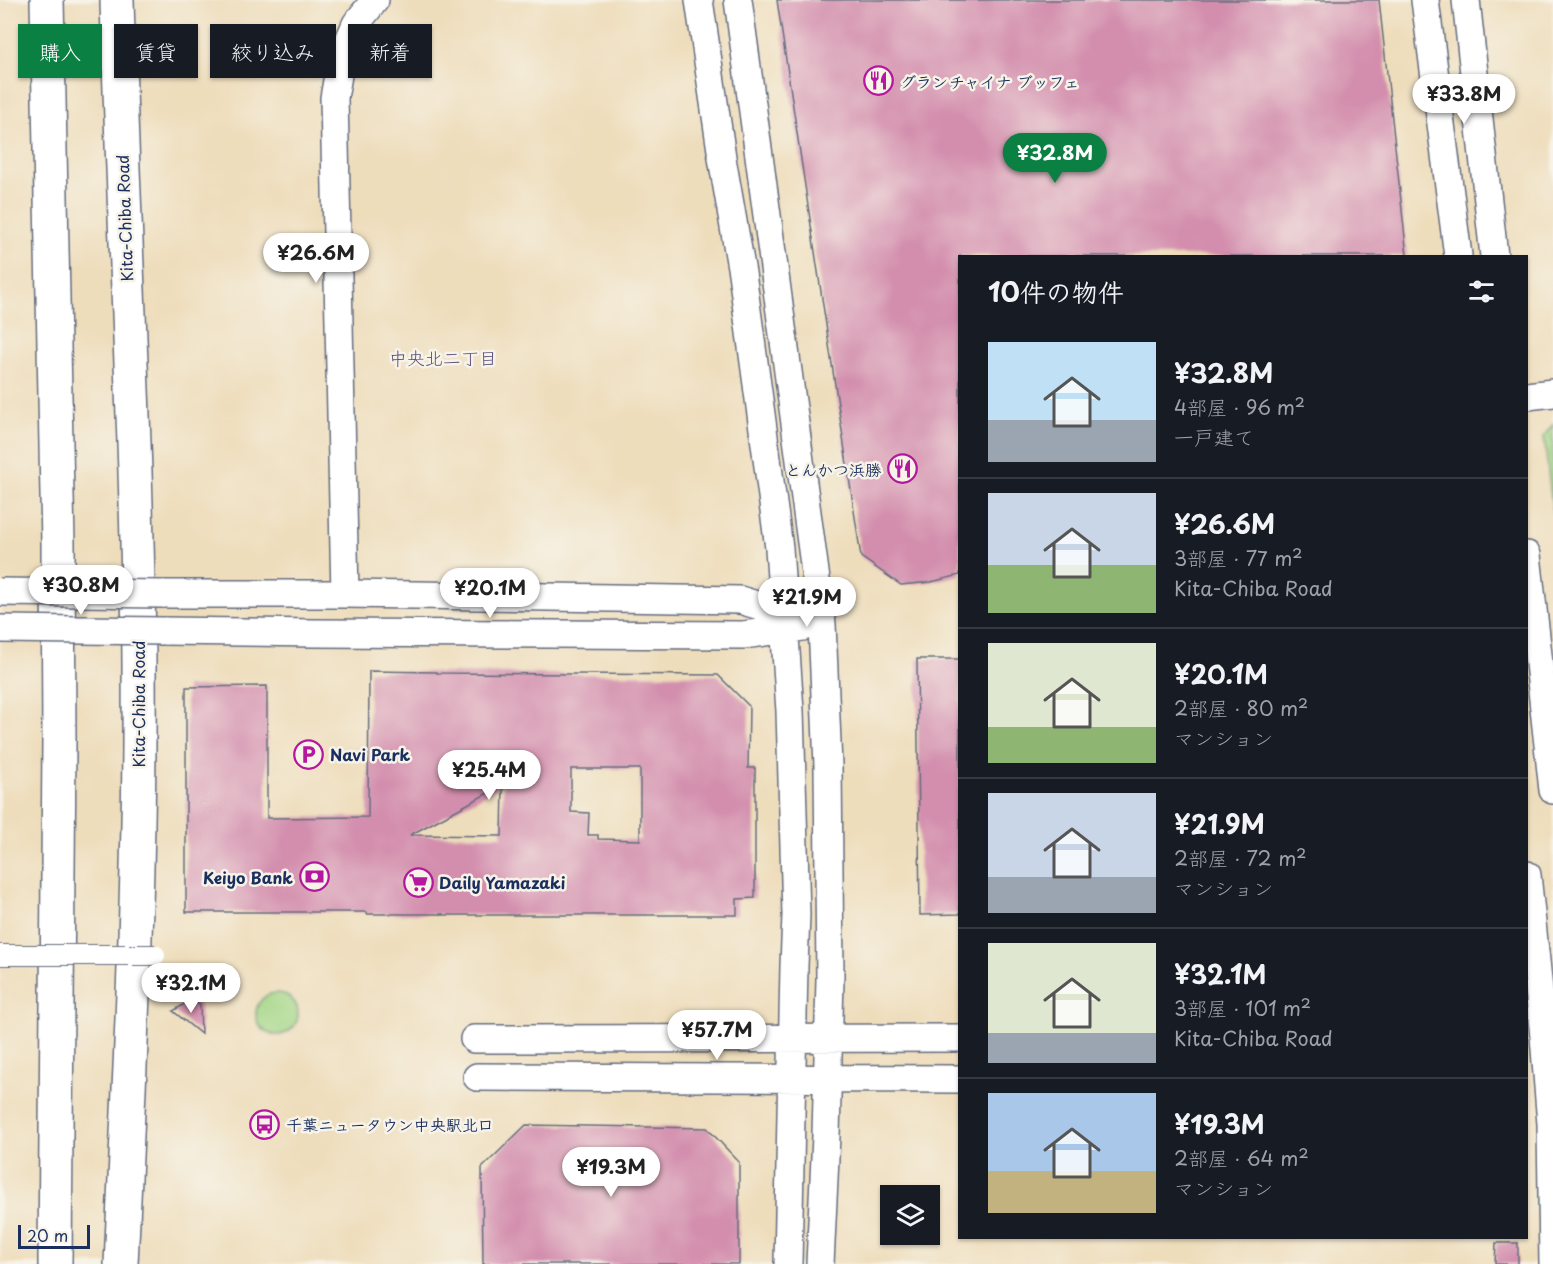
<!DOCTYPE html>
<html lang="ja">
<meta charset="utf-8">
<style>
:root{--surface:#171b24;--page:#20242c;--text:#f1f3f6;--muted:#9ea1a6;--line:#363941;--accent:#0b8043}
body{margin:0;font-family:"Playpen Sans","Klee One",sans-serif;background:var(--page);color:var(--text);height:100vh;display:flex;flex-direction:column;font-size:22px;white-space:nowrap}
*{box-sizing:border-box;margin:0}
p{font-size:20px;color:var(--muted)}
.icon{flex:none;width:33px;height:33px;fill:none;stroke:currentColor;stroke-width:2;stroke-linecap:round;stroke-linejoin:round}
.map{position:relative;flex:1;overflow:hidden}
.drawer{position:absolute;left:958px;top:255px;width:570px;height:984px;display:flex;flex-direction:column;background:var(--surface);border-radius:0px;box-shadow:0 2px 4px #0004}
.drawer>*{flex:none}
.banner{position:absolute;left:18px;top:24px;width:570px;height:54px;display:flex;gap:12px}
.controls{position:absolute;left:880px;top:1185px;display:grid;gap:12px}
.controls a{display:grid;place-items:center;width:60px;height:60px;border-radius:0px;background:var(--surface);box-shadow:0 2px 4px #0004;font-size:30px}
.scale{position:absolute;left:18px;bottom:15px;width:72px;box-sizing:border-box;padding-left:6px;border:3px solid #1b2f5e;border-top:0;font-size:16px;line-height:21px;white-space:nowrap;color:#1b2f5e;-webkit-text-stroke:4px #f7f3e8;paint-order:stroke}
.price{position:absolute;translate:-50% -51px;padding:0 14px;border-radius:21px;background:#fff;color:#222;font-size:20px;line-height:39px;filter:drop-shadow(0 2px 3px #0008)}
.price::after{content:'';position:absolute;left:50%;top:36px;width:18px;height:14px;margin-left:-9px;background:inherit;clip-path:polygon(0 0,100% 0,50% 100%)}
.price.on{background:var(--accent);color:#fff}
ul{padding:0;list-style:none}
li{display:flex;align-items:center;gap:18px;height:150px;padding:0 30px}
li+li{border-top:2px solid var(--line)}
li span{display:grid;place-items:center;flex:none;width:168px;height:120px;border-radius:0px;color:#555}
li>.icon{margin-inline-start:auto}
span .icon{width:72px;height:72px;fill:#fffc;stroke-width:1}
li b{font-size:26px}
h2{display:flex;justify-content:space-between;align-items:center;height:72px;padding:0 30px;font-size:26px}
.tag{padding:0 21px;border-radius:0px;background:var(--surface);box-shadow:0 2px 4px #0004;font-size:21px;line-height:54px}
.tag.on{background:var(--accent);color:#fff}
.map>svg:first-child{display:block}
</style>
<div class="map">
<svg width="1553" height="1264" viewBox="0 0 1553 1264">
<rect width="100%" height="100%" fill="#f7f3e8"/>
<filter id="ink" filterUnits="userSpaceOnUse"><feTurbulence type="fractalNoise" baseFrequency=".0167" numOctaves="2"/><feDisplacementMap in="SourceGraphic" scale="12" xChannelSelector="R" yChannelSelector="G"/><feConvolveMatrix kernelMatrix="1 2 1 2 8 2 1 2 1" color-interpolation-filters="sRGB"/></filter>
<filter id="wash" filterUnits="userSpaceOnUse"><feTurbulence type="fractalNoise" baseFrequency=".008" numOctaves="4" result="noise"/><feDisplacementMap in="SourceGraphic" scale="24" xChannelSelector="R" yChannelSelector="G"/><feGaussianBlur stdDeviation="1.35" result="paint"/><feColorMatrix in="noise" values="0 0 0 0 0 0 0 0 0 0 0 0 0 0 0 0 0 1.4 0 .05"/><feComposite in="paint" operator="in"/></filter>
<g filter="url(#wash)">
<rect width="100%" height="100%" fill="#edb"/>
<path fill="#a3d685" stroke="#5f8272" stroke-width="1.5" d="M1553,424v91l-9,-79z
M256 1014a21 21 0 1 1 42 0a21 21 0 1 1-42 0Z"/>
<g id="blocks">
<path fill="#d38ead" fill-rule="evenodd" d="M777,0h602l28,256h-447v319l-29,7 -30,3 -40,-28z
M917,659h43v255l-40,1z
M369,671l68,1v1l281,2 31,31 -1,62h7v130l-18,1v16h-295l1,-1h-76v-2h-181v-225l81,-1v132l101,-1zM571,769h69v71l-42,-1v-4h-10l1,-22 -18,-1zM503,785l-1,51 -92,-1z
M191,1000l9,5 1,29 -28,-23z
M526,1125l181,3 32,34v102h-256l-1,-96z
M1496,1243h22v21h-23z"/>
</g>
</g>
<g filter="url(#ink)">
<use href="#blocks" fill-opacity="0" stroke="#656c7f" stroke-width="1.5"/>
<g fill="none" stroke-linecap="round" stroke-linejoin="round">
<defs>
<path id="secondary" d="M699,0l24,164 19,109 37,275 11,163 6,204 -2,51 -6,298
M738,0l84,624 6,142 2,213 -4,157 -6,128
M1425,0l33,256
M1466,0l28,256
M1527,396l26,-3
M1527,555l26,235
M162,594h183l395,6 60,18
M345,594l-11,-496 7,-40 15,-34 19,-24
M164,631l150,2 429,2 60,-8
M1527,875l17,162 7,87 2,140
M474,1039l486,-1
M477,1077l483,2"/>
<path id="highway" d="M47,0l11,544 1,196 -4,524
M117,0c7,248 24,495 22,743 -1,174 -10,348 -18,521"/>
</defs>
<use href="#secondary" stroke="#656c7f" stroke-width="30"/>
<use href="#highway" stroke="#656c7f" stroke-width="36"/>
<use href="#secondary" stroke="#fff" stroke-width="27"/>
<use href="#highway" stroke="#fff" stroke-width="33"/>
<defs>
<path id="street-bridge" d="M0,955h155"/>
<path id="secondary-bridge" d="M0,592l162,2
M0,629l164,2"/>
</defs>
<use href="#street-bridge" stroke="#656c7f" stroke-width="22" stroke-linecap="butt"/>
<use href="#secondary-bridge" stroke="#656c7f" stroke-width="30" stroke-linecap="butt"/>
<use href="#street-bridge" stroke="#fff" stroke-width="20"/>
<use href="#secondary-bridge" stroke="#fff" stroke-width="27"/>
</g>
</g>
<defs>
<symbol id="restaurant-ring" viewBox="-11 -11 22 22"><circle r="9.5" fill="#f7f3e8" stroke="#b5179e" stroke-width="1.5"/><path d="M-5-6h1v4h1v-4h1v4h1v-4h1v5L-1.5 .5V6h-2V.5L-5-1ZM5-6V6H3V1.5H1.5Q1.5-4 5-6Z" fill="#b5179e"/></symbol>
<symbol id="parking-ring" viewBox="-11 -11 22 22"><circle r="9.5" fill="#f7f3e8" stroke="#b5179e" stroke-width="1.5"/><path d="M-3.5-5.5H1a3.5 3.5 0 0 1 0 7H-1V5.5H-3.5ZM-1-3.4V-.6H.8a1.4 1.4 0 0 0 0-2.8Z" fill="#b5179e"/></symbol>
<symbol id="bank-ring" viewBox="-11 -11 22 22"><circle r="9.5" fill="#f7f3e8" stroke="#b5179e" stroke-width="1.5"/><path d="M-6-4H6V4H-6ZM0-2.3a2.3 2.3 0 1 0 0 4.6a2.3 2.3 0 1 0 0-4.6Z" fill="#b5179e"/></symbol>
<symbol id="supermarket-ring" viewBox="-11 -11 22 22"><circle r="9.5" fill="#f7f3e8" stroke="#b5179e" stroke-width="1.5"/><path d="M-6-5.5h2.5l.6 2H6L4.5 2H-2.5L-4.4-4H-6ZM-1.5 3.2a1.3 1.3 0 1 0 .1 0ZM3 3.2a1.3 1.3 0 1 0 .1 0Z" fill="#b5179e"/></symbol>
<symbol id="bus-ring" viewBox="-11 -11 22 22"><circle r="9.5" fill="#f7f3e8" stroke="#b5179e" stroke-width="1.5"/><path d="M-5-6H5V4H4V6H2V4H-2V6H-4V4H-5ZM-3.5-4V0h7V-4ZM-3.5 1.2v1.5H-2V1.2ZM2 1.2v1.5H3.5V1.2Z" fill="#b5179e"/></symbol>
</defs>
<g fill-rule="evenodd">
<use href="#restaurant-ring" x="862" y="64" width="33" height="33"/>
<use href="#restaurant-ring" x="886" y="452" width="33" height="33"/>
<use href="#parking-ring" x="292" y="738" width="33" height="33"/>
<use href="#bank-ring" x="298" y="860" width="33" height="33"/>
<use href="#supermarket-ring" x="402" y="866" width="33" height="33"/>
<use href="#bus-ring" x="248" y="1108" width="33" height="33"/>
</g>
<g text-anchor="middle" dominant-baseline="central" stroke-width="5" stroke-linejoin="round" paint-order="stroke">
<g font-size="16" font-weight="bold" fill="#1b2f5e" stroke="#f7f3e8" text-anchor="start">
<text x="900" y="81">グランチャイナ ブッフェ</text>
<text x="881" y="469" text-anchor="end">とんかつ浜勝</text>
<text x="330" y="754">Navi Park</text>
<text x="293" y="877" text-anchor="end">Keiyo Bank</text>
<text x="439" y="882">Daily Yamazaki</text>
<text x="286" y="1124">千葉ニュータウン中央駅北口</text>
</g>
<g font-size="16" fill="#1b2f5e" stroke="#f7f3e8">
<text transform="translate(124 218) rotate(-92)">Kita-Chiba Road</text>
<text transform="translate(138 704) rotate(-90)">Kita-Chiba Road</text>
</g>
<g font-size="18" fill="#5b507a" stroke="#f7f3e8">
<text x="443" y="357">中央北二丁目</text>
</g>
</g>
</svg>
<div class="controls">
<a><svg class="icon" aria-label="layers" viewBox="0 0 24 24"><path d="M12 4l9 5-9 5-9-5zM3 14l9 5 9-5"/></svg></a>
</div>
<div class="scale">20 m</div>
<b class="price" style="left:1464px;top:125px">¥33.8M</b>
<b class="price on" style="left:1055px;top:184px">¥32.8M</b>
<b class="price" style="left:316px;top:284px">¥26.6M</b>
<b class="price" style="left:81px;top:616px">¥30.8M</b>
<b class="price" style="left:490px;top:619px">¥20.1M</b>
<b class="price" style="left:807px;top:628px">¥21.9M</b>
<b class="price" style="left:489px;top:801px">¥25.4M</b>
<b class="price" style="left:191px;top:1014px">¥32.1M</b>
<b class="price" style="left:717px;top:1061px">¥57.7M</b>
<b class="price" style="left:611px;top:1198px">¥19.3M</b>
<div class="banner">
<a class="tag on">購入</a>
<a class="tag">賃貸</a>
<a class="tag">絞り込み</a>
<a class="tag">新着</a>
</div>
<section class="drawer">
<h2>10件の物件<svg class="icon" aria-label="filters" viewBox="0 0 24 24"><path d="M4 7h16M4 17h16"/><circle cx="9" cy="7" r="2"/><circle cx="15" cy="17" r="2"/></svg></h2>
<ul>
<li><span style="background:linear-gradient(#bfe0f5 65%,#9aa5b1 0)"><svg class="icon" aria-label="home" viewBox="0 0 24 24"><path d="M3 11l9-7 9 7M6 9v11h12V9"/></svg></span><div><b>¥32.8M</b><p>4部屋 · 96 m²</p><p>一戸建て</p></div></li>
<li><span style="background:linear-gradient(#c9d6e8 60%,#8fb573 0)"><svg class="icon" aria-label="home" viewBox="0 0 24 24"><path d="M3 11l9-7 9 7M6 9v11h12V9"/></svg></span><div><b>¥26.6M</b><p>3部屋 · 77 m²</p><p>Kita-Chiba Road</p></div></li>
<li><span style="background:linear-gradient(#dfe7d0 70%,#8fb573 0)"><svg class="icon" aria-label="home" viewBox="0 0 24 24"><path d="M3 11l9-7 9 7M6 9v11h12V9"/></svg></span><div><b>¥20.1M</b><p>2部屋 · 80 m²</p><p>マンション</p></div></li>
<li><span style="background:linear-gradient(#c9d6e8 70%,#9aa5b1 0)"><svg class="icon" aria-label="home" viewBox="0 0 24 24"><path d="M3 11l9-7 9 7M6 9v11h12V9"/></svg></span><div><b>¥21.9M</b><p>2部屋 · 72 m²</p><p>マンション</p></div></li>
<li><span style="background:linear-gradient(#dfe7d0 75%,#9aa5b1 0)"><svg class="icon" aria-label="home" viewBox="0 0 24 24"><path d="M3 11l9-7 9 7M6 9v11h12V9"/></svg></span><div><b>¥32.1M</b><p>3部屋 · 101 m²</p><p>Kita-Chiba Road</p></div></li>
<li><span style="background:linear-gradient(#a9c7e8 65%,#c2b280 0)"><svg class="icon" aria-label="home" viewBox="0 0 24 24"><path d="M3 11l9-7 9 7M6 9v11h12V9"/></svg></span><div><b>¥19.3M</b><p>2部屋 · 64 m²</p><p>マンション</p></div></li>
</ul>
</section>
</div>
